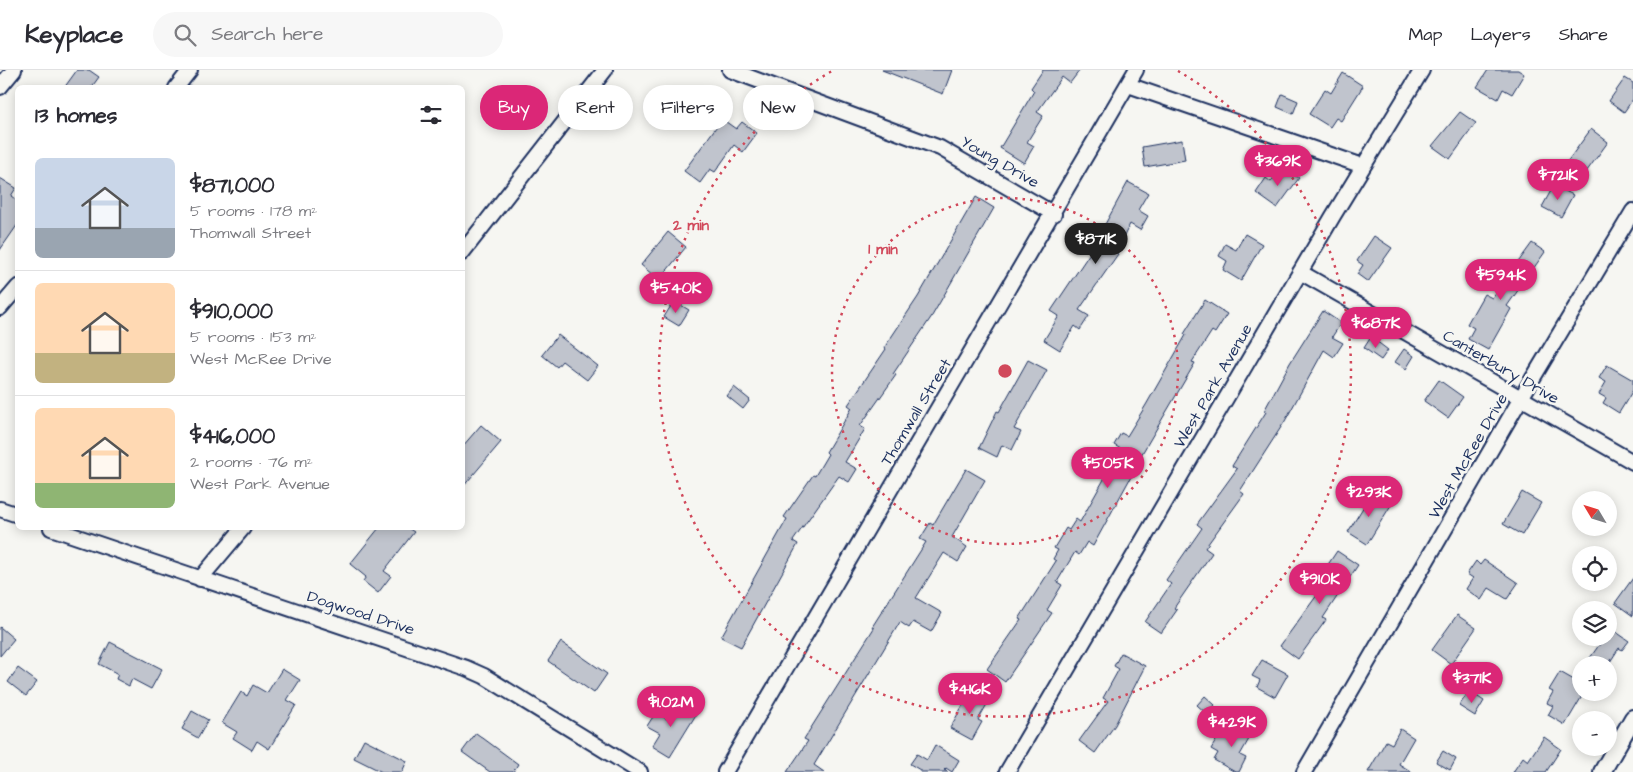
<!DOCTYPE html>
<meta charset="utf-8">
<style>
:root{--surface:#fff;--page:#f7f7f7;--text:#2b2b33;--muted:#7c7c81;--line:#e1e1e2;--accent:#db2777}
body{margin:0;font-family:"Architects Daughter",sans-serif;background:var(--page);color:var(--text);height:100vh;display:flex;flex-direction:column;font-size:19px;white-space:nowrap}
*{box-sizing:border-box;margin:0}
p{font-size:16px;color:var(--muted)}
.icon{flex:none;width:28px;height:28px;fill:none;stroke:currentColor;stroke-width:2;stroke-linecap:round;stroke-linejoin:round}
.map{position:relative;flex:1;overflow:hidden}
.side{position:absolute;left:15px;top:15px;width:450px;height:445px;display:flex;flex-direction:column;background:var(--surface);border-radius:8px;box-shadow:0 2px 12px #0003}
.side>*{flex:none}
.hud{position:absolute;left:480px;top:15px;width:475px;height:45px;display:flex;gap:10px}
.needle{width:32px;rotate:308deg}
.fabs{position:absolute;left:1572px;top:421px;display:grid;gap:10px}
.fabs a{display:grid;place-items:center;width:45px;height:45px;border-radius:50%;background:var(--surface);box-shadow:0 2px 12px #0003;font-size:25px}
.price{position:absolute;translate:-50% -42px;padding:0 11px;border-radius:18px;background:var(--accent);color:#fff;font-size:16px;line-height:32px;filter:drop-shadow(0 1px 2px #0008)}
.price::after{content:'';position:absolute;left:50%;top:30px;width:15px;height:11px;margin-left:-8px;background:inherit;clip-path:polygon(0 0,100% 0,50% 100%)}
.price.selected{background:#222;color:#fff}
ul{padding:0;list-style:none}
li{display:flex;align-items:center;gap:15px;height:125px;padding:0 20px}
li+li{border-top:1px solid var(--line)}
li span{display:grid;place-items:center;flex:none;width:140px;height:100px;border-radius:8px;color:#555}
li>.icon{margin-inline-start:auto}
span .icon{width:60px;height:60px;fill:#fffc;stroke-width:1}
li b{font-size:21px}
h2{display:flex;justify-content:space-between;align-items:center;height:60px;padding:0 20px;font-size:21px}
.chip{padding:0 18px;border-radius:22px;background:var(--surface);box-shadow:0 2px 12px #0003;font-size:18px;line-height:45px}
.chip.selected{background:var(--accent);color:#fff}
header{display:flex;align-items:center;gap:30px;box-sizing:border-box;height:70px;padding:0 25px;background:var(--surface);border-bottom:1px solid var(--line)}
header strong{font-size:24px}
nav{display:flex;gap:28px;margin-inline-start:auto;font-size:18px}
.search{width:350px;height:45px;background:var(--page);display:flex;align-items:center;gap:12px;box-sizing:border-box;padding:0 18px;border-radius:28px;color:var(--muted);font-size:19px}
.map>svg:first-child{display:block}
</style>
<header>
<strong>Keyplace</strong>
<div class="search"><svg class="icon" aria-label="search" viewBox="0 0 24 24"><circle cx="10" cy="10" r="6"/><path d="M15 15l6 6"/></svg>Search here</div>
<nav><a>Map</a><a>Layers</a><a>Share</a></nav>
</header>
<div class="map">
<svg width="1633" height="702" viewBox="0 0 1633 702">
<rect width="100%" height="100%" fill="#f6f6f2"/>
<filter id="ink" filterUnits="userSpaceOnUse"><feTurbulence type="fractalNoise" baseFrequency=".02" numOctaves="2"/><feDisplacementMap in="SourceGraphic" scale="10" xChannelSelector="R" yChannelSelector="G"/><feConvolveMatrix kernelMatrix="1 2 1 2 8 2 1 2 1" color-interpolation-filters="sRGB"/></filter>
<g filter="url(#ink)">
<path fill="#c0c4cd" stroke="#1b2f5e" d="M77,0h12l10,7 -8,11h-27z
M882,0h70l-9,24z
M1043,0h37l-10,13 -8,-6 -25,35 6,4 -16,26 7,4 -10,17 -24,-15 34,-57 -3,-3z
M1488,0h30l6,4 -12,20 -9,-5 -5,10 -21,-12z
M1343,3l20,13 -22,35 -5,-3 -6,9 -21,-13 16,-25 6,4z
M1625,8l8,5v16l-9,13 -15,-11z
M1282,24l16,7 -5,13 -16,-7z
M1460,42l16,11 -26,36 -18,-13z
M722,49l14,10 6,-7 15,11 -14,19 -9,-7 -19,27 -5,-3 -10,14 -16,-12z
M1591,59l17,13 -24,33 -17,-13z
M1182,70l3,20 -40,7 -3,-20z
M1282,96l17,12 -22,30 -21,-15 10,-15 5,4z
M0,108l16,10 -5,8 7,5v23l-18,26z
M1128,112l20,11 -10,17 10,6 -8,14 -10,-6 -14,28 2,2 -39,56 10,6 -9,14 -5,-4 -15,24 -16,-10 15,-24 -8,-5 55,-82 -3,-1z
M1554,115l19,10 -12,22 -19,-10z
M976,127l18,11 -62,108 -39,58 3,1 -36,51 5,3 -20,33 12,7 -8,13 -10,-6 -46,65 5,3 -57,103 -20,-10 66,-118 -3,-2 29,-42 2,1 13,-22 -2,-2 26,-44 -4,-3 38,-56 -2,-1 34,-51z
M668,162l18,15 -27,33 -18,-15z
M1245,164l17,10 -21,37 -18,-11 4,-9 -8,-5 6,-12 11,6z
M1374,166l18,12 -24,34 -11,-8 6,-9 -6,-4z
M1532,173l13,9 -38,54 4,3 -23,41 -20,-11 6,-11 -7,-4 17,-30 8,4z
M1205,230l22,14 -12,19 -3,-2 -20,31 3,1 -65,111 2,1 -39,71 -6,-4 -8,13 -4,-3 -18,30 5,3 -15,25 5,3 -47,69 -18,-13 34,-49 -2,-1 37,-58 -3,-2 5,-9 -4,-2 12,-20 3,2 7,-11 4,3 41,-73 -7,-4 7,-12 6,3 19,-31 40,-70 -2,-1z
M674,231l15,9 -10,16 -15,-9z
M1323,241l18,12 -9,14 11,6 -9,14 -10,-7 -39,71 -45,70 4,3 -39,54 7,5 -38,55 3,2 -16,23 -16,-11 26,-38 -5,-4 36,-52 -5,-4 40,-55 -5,-3 34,-54 -2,-1 26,-48z
M558,265l40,31 -11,14 -25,-19 -5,6 -15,-12z
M1371,267l17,13 -7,10 -17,-12z
M1404,279l10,7 -8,13 -11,-7z
M1028,290l19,10 -33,59 7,3 -9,18 -10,-5 -5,12 -18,-9 18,-37 2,1z
M1607,295l26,15v10l-14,23 -16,-10 3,-5 -7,-4 7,-12 -7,-4z
M1439,310l24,17 -15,21 -24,-17z
M734,317l16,13 -7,9 -16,-13z
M481,355l20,17 -39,46v-41z
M966,399l19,11 -33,57 15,10 -9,15 -14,-9 -28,45 26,15 -11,19 -18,-10 -4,6 -9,-6 -86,143 10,7h-37l21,-31 -4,-2 70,-111 -2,-1 54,-85 -6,-3 10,-16 3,2z
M1522,422l19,11 -19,32 -19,-11z
M1372,423l19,12 -24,39 -19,-12z
M379,458h29l6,4 -30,39 7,5 -13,17 -15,-12 3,-4 -16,-13z
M1337,481l21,14 -35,53 3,2 -28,39 -18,-13 40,-55 -3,-2 7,-12 -3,-2z
M1484,490l34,23 -11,16 -18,-11 -8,12 -15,-11 7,-11 -6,-4 9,-13 4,4z
M1633,508v38l-18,-13z
M1457,545l19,13 -25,36 -19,-14z
M0,557l14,12 -14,17z
M1609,557l20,14 -7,9 -3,-2 -11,17h-23l19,-27h5z
M110,572l52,27 -11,20 -19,-10 -3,7 -13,-7 2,-5 -19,-10z
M561,572l46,32 -13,19 -46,-32z
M1121,583l24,13 -30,59 -20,28 -16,-12 29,-40 -5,-3 16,-29 -5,-3z
M1262,590l26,14 -13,23 -18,-10 3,-7 -8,-4z
M18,598l19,14 -11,14 -18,-14z
M282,599l18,11 -13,20 9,5 -27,44 -12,-8 -5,9 -19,-12 4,-6 -15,-9 19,-31 6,4 6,-11 14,8z
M1560,602l21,12v14l-16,27 -17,-10 5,-9 -6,-3 6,-11 -4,-2z
M972,619l18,10 -12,21 4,2 -10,18 -22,-12z
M1469,621l15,10 -9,15 -16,-10z
M1205,626l10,9 -8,9 -10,-9z
M678,632l19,11 -27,44 -18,-11 8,-13 -13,-7 9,-14 11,7z
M192,641l16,9 -10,18 -16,-9z
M1238,653l15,9 -13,23 6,3 -7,14h-4l-21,-12 4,-7 -7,-4 9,-15 9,5z
M1400,659l14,9 -15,26 13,8h-44l18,-31 6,3z
M476,663l42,31 -5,8h-23l-28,-20z
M1544,667l17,12 -15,23h-33l10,-15 5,4z
M364,669l43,22 -5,11h-20l-28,-14z
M935,675l24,15 -7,12 -6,-4 -2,2 4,2h-28v-2l-10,-6 7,-10 10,6z
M1443,681l13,8 -6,11 -14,-8z"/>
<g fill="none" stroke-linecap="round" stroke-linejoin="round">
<defs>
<path id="minor" d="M730,0l210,78 114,66
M1128,15l235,81
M0,17l14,-17
M176,18l14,-18
M462,183l143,-183
M1300,202l333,190
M0,238l18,-21
M0,439l18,6
M51,458l415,140 18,8 156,96
M200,509l43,-51
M725,702l411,-702
M1007,702l326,-556 89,-146
M1304,702l217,-374 112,-187"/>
<path id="tertiary" d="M1602,702l31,-54"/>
</defs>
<use href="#minor" stroke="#1b2f5e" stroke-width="18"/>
<use href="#tertiary" stroke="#1b2f5e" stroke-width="20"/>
<use href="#minor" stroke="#f6f6f2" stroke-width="14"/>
<use href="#tertiary" stroke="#f6f6f2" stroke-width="16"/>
</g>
</g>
<g fill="none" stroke="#d1495b" stroke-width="2.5" stroke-dasharray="2.5 5">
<circle cx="1005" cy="301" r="173"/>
<path d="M1178 1A346 346 0 1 1 832 1"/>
</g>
<g text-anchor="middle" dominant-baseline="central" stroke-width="5" stroke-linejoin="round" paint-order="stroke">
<g font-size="16" fill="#1b2f5e" stroke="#f6f6f2">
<text transform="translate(1000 92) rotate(30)">Young Drive</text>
<text transform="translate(1501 297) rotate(30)">Canterbury Drive</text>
<text transform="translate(1213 316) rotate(-60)">West Park Avenue</text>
<text transform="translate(916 342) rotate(-59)">Thomwall Street</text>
<text transform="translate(1468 386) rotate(-60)">West McRee Drive</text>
<text transform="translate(361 543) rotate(18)">Dogwood Drive</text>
</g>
</g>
<circle cx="1005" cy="301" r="8" fill="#d1495b" stroke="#f6f6f2" stroke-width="2.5"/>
<g font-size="15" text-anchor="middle" font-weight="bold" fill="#d1495b" stroke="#f6f6f2" stroke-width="5" stroke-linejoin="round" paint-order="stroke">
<text x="691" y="160">2 min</text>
<text x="883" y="184">1 min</text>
</g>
</svg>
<div class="fabs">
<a><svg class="needle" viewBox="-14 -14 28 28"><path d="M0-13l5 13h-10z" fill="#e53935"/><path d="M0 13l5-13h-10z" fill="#7c7c81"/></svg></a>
<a><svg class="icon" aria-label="locate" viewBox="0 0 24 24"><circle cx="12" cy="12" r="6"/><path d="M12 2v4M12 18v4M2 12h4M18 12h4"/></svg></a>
<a><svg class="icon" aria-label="layers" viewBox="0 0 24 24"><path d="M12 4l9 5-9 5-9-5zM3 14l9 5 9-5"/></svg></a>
<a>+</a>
<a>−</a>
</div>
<b class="price" style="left:1278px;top:117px">$369K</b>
<b class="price" style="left:1558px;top:131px">$721K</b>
<b class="price selected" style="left:1096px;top:195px">$871K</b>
<b class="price" style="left:1501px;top:231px">$594K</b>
<b class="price" style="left:676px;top:244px">$540K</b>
<b class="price" style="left:1376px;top:279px">$687K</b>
<b class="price" style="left:1108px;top:419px">$505K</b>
<b class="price" style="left:1369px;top:448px">$293K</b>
<b class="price" style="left:1320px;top:535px">$910K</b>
<b class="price" style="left:1472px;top:634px">$371K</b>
<b class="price" style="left:970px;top:645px">$416K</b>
<b class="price" style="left:671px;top:658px">$1.02M</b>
<b class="price" style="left:1232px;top:678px">$429K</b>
<div class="hud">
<a class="chip selected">Buy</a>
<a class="chip">Rent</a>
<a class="chip">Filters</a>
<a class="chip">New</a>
</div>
<section class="side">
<h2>13 homes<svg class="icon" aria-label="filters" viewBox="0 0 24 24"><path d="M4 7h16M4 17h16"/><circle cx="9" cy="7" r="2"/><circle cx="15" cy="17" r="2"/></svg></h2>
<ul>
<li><span style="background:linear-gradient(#c9d6e8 70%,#9aa5b1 0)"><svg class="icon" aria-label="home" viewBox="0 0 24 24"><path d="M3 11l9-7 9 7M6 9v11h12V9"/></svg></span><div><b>$871,000</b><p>5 rooms · 178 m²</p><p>Thomwall Street</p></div></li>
<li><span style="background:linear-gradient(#ffd9b3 70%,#c2b280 0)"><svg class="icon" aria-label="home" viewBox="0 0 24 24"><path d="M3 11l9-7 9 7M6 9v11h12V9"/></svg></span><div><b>$910,000</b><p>5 rooms · 153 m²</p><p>West McRee Drive</p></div></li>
<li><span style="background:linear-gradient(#ffd9b3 75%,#8fb573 0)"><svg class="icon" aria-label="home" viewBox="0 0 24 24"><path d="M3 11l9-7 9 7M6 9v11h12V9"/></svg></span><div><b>$416,000</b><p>2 rooms · 76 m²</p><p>West Park Avenue</p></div></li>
</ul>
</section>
</div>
